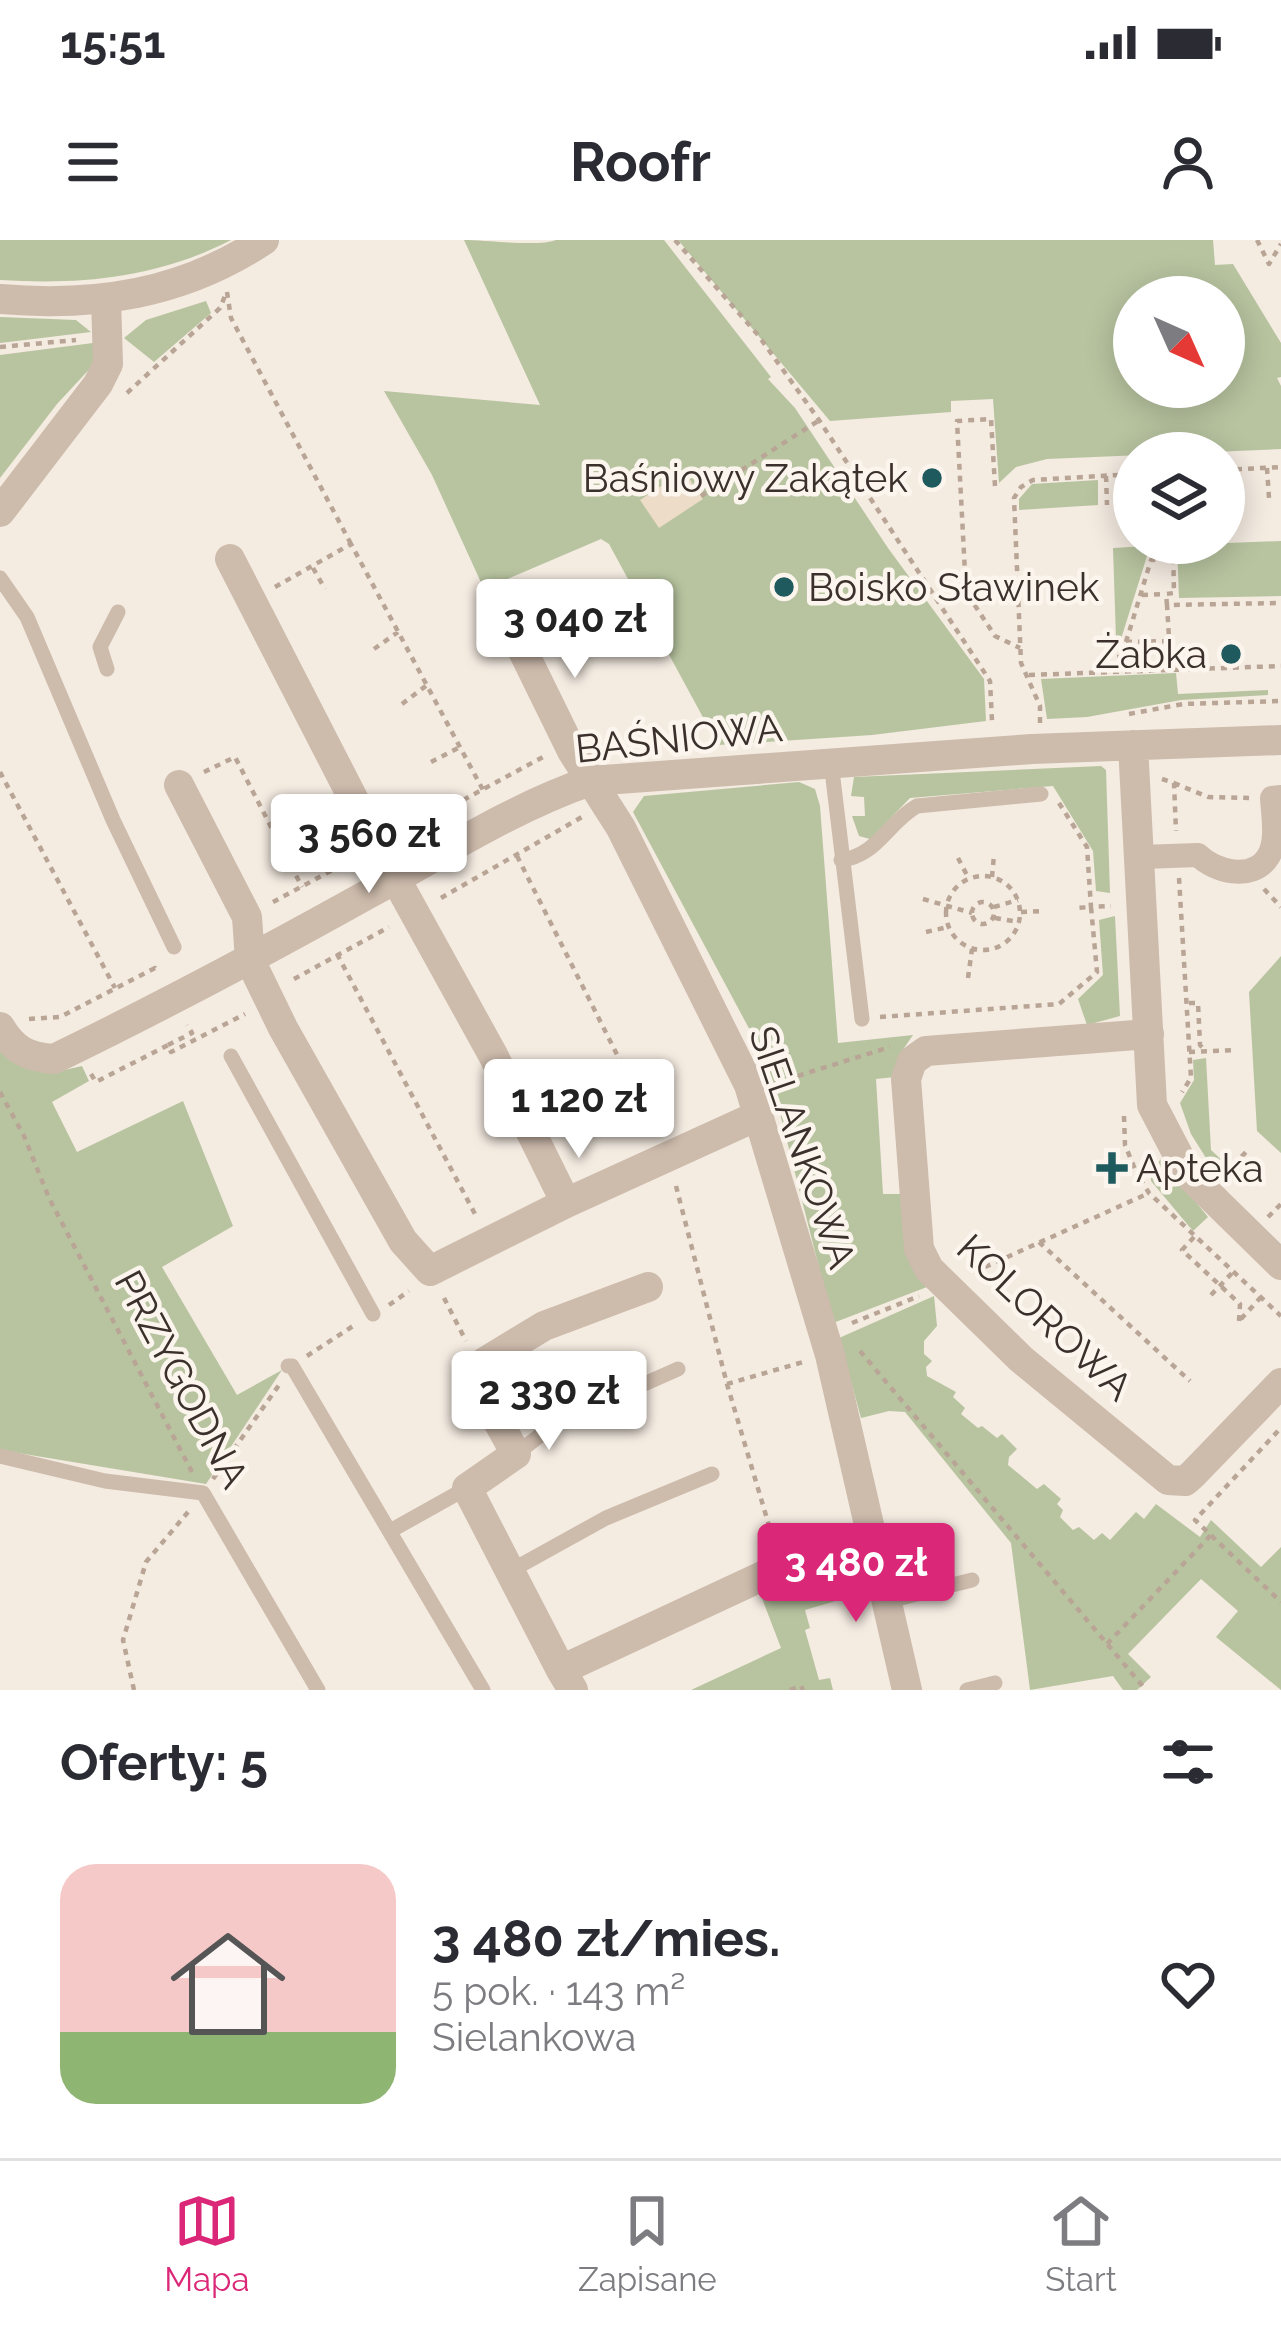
<!DOCTYPE html>
<html lang="pl">
<meta charset="utf-8">
<style>
:root{--surface:#fff;--page:#f7f7f7;--text:#2b2b33;--muted:#7c7c81;--line:#e1e1e2;--accent:#db2777}
body{margin:0;font-family:Raleway,sans-serif;background:var(--page);color:var(--text);height:100vh;display:flex;flex-direction:column;font-size:45px;white-space:nowrap}
*{box-sizing:border-box;margin:0}
p{font-size:39px;color:var(--muted)}
.icon{flex:none;width:66px;height:66px;fill:none;stroke:currentColor;stroke-width:2;stroke-linecap:round;stroke-linejoin:round}
.map{position:relative;height:1450px;overflow:hidden}
.panel{display:flex;flex-direction:column;background:var(--surface);flex:1}
.panel>*{flex:none}
.needle{width:78px;rotate:135deg}
.fabs{position:absolute;left:1113px;top:36px;display:grid;gap:24px}
.fabs a{display:grid;place-items:center;width:132px;height:132px;border-radius:50%;background:var(--surface);box-shadow:0 6px 30px #0003;font-size:60px}
.price{position:absolute;translate:-50% -102px;padding:0 27px;border-radius:12px;background:#fff;color:#222;font-size:39px;line-height:78px;filter:drop-shadow(0 3px 6px #0008)}
.price::after{content:'';position:absolute;left:50%;top:72px;width:36px;height:27px;margin-left:-18px;background:inherit;clip-path:polygon(0 0,100% 0,50% 100%)}
.price.on{background:var(--accent);color:#fff}
ul{padding:0;list-style:none}
li{display:flex;align-items:center;gap:36px;height:300px;padding:0 60px}
li span{display:grid;place-items:center;flex:none;width:336px;height:240px;border-radius:36px;color:#555}
li>.icon{margin-inline-start:auto}
span .icon{width:144px;height:144px;fill:#fffc;stroke-width:1}
li b{font-size:51px}
h2{display:flex;justify-content:space-between;align-items:center;height:144px;padding:0 60px;font-size:51px}
.status{display:flex;justify-content:space-between;align-items:center;height:84px;padding:0 60px;background:var(--surface);direction:ltr}
.status svg{height:33px;fill:currentColor}
header{display:flex;justify-content:space-between;align-items:center;height:156px;padding:0 60px;background:var(--surface);font-size:54px;font-weight:700}
.tab-bar{display:flex;justify-content:space-around;align-items:center;height:168px;border-top:3px solid var(--line);background:var(--surface);font-size:33px;color:var(--muted)}
.tab-bar a{display:grid;justify-items:center;gap:6px}
.tab-bar .on{color:var(--accent)}
.map>svg:first-child{display:block}
</style>
<div class="status"><b>15:51</b><svg viewBox="0 0 49 12"><path d="M0 12V9h3v3zM5 12V6h3v6zM10 12V3h3v9zM15 12V0h3v12zM26 1h20v11H26zM47 4h2v5h-2z"/></svg></div>
<header><svg class="icon" aria-label="menu" viewBox="0 0 24 24"><path d="M4 6h16M4 12h16M4 18h16"/></svg>Roofr<svg class="icon" aria-label="person" viewBox="0 0 24 24"><circle cx="12" cy="8" r="4"/><path d="M4 21q1-7 8-7t8 7"/></svg></header>
<div class="map">
<svg width="1281" height="1450" viewBox="0 0 1281 1450">
<rect width="100%" height="100%" fill="#f4ebe1"/>
<path fill="#b8c4a0" fill-rule="evenodd" d="M0,0h231c-74,38 -149,45 -231,40z
M464,0c24,0 74,7 92,0h108l107,137 -3,2 27,29 93,140 96,131 2,42 -114,14 -154,10 -109,-201 -8,-5 -117,50 -52,-114 -48,-84 156,14z
M678,0h535l2,25 18,-1 48,79v34l-4,1 4,8v63l-234,10 -31,8 -17,16 -6,-84 -42,2v11l-121,9zM1134,57h90v90h-90z
M206,61l5,12 -57,49 -30,-24 22,-18z
M0,77l76,3 15,12 -91,11z
M93,103l3,19 -39,42 -57,74v-123z
M1098,240v25l-79,5v-11l13,-15z
M1281,301v55l-102,2 -2,-53z
M1147,306v10l-26,83h-5l-3,-91z
M1176,433l2,21 90,-4v5l-87,5 -94,17 -40,2 -6,-40z
M1101,526l5,4 4,123 -14,-2 -3,-40 -40,-65 -143,12 -40,41 -11,-3 -7,-20h13l-1,-19 -13,-1 3,-19z
M799,542l16,7 5,17 18,237 75,-8 -13,19 -5,23 -19,2 7,115h18l26,93 -94,36 -66,-261 -134,-250 11,-16z
M1115,676l5,100 -33,9 -9,-26 25,-24 -4,-55z
M1281,716v197l-24,-22 -8,-139z
M0,807l60,24 22,-5 7,15 -37,21 25,50 106,-51 50,125 -71,41 75,128 45,-25 -76,114 -206,-34z
M1206,818l5,92 15,14 -10,10 -25,-40 -11,-31 14,-23 -1,-20z
M1161,919l47,58 -15,14 -42,-50v-10z
M934,1056l3,30 -13,15v13l8,7 -6,6 1,9 29,16 -3,5 12,11 -4,6 17,14 4,-2 15,12 5,-4 15,15 -8,8 -1,8 29,24 7,-5 17,15 -4,5 6,6 -3,7 13,13 6,-3 15,13 8,-7 8,7 26,-28 8,7 12,-15 44,33 11,-17 50,47 20,-20v143l-65,-53 22,-26 -37,-32 -73,75 23,23 -14,13h-14l-10,-14 -83,14 -19,-147 -106,-131 -16,-1 -28,7 -22,-80z
M841,1336l8,21 -44,13 5,18 -5,2 14,50 11,-2 3,12h-142l90,-42 -21,-55z"/>
<path fill="#ecdcc8" d="M684,231l19,28 -44,29 -19,-28z"/>
<g fill="none" stroke-linecap="round" stroke-linejoin="round">
<path stroke="#b9a596" stroke-width="4.5" stroke-dasharray="6 6" stroke-linecap="butt" d="M675,0l83,95 61,85 171,261 2,40
M1257,0l12,24 12,-20
M227,52l4,26 120,226
M0,107l76,-7
M127,153l93,-85 5,-12
M1267,228l2,30
M1224,230l57,-3
M1106,236l1,29
M995,246l-4,-67 -34,2 9,171 29,44 25,12
M701,256l117,-75
M313,328l12,21
M275,347l76,-43 132,246
M1142,355l24,-1
M1167,365l-1,-11 8,-1 -1,-48
M1126,402l25,-82 22,-1
M374,409l24,-17
M1117,417h9v-15l43,-1
M1171,430l-4,-65 114,-2
M1029,435l252,-9
M402,464l25,-19
M1129,474l54,-10 98,-3
M1040,483v-17l-19,-43 -7,-165 7,-11 12,-7 101,-6
M431,522l29,-15
M0,532l115,216
M204,532l31,-15 67,130
M1162,539l12,4 2,48
M1174,543l34,14 41,1
M1059,563l28,44 4,60 20,-1
M400,594l143,-77
M517,616l138,274
M958,618l11,21
M946 673a37 37 0 1 1 74 0a37 37 0 1 1-74 0Z
M992,637l2,-22
M1179,638l12,200 -9,14
M1264,649l17,18
M441,658l141,-81
M923,659l49,14
M972 673a11 11 0 1 1 22 0a11 11 0 1 1-22 0Z
M273,662l80,-43
M994,667l24,-7
M1021,672l24,-1
M995,678l24,4
M926,692l22,-5
M337,714l138,260
M968,738l4,-29
M294,739l95,-52
M1189,763h9l2,42 6,6
M880,777l179,-13 38,-32 -6,-65 -15,1
M29,779l31,-2 95,-49 3,5
M168,805l24,-12 -5,-8
M1189,812l46,-2
M91,834l5,8 72,-37 3,7 74,-38
M775,843l115,-36
M0,852l24,44 25,62 143,274
M1124,876l1,29 12,29
M1151,922l-14,12 12,19 132,123
M1225,934l21,-22
M676,946l51,198 46,155
M1268,977l13,-13
M1194,997l-12,13 58,54 -1,17
M1039,1002l151,139
M974,1032l175,-79
M1211,1055l23,-24
M444,1058l22,43
M389,1065l20,-14
M1241,1079l20,-22
M852,1083l67,-27
M860,1111l286,339
M307,1116l46,-30
M727,1144l76,-22
M1278,1191l-83,89 86,82
M213,1239l66,-94
M1107,1404l104,-109
M134,1450l-11,-50 23,-78 42,-50
M790,1450l11,-4 2,4"/>
<path stroke="#cdbbac" stroke-width="15" d="M0,338l27,39 86,203 61,127
M107,429l-7,-22 18,-35
M831,522l31,257
M841,620c36,-4 46,-37 76,-54l124,-12
M231,816l142,258
M288,1126h4l191,324
M516,1214l40,-31 122,-54
M0,1216l105,25 98,12 115,197
M390,1291l77,-43
M512,1330l94,-52 106,-44
M885,1362l87,-22
M967,1450l28,-7"/>
<path stroke="#cdbbac" stroke-width="24" d="M1142,617l56,-2c16,16 54,27 70,2 10,-15 5,-42 4,-59l9,-1"/>
<path stroke="#cdbbac" stroke-width="30" d="M0,272l98,-128 10,-20 -2,-65
M230,319l147,286 116,210 73,148
M517,355l4,52 51,104 49,77 128,257 81,270 77,335
M1133,505l19,360 36,69 93,91
M179,545l68,132 3,43 33,68 120,213 27,30 136,-68 191,-87
M0,787c14,23 27,30 54,32 107,-52 212,-108 316,-166 73,-40 142,-85 220,-112l442,-32 249,-9
M1149,794l-223,17 -14,10 -6,18 13,170 10,20 92,90 147,121 17,1 7,-6 89,-92
M561,1430l-94,-182 49,-34 -46,-83 74,-45 104,-39
M573,1450l-12,-20 221,-103 94,-22"/>
<path stroke="#cdbbac" stroke-width="30" d="M0,59c96,8 183,-5 264,-59"/>
</g>
<g fill="#1f5a5e" stroke="#fbf5ee" stroke-width="4.5">
<circle cx="932" cy="238" r="12"/>
<circle cx="784" cy="347" r="12"/>
<circle cx="1231" cy="414" r="12"/>
<path d="M1106 910h12v12h12v12h-12v12h-12v-12h-12v-12h12z"/>
</g>
<g text-anchor="middle" dominant-baseline="central" stroke-width="9" stroke-linejoin="round" paint-order="stroke">
<g font-size="39" fill="#3b302b" stroke="#fbf5ee" text-anchor="end">
<text x="908" y="238">Baśniowy Zakątek</text>
<text x="808" y="347" text-anchor="start">Boisko Sławinek</text>
<text x="1207" y="414">Żabka</text>
<text x="1136" y="928" text-anchor="start">Apteka</text>
</g>
<g font-size="39" fill="#3b302b" stroke="#fbf5ee">
<text transform="translate(679 498) rotate(-6)">BAŚNIOWA</text>
<text transform="translate(803 907) rotate(71)">SIELANKOWA</text>
<text transform="translate(1045 1077) rotate(43)">KOLOROWA</text>
<text transform="translate(182 1139) rotate(62)">PRZYGODNA</text>
</g>
</g>
</svg>
<div class="fabs">
<a><svg class="needle" viewBox="-14 -14 28 28"><path d="M0-13l5 13h-10z" fill="#e53935"/><path d="M0 13l5-13h-10z" fill="#7c7c81"/></svg></a>
<a><svg class="icon" aria-label="layers" viewBox="0 0 24 24"><path d="M12 4l9 5-9 5-9-5zM3 14l9 5 9-5"/></svg></a>
</div>
<b class="price" style="left:575px;top:441px">3 040 zł</b>
<b class="price" style="left:369px;top:656px">3 560 zł</b>
<b class="price" style="left:579px;top:921px">1 120 zł</b>
<b class="price" style="left:549px;top:1213px">2 330 zł</b>
<b class="price on" style="left:856px;top:1385px">3 480 zł</b>
</div>
<section class="panel">
<h2>Oferty: 5<svg class="icon" aria-label="filters" viewBox="0 0 24 24"><path d="M4 7h16M4 17h16"/><circle cx="9" cy="7" r="2"/><circle cx="15" cy="17" r="2"/></svg></h2>
<ul>
<li><span style="background:linear-gradient(#f6c9c9 70%,#8fb573 0)"><svg class="icon" aria-label="home" viewBox="0 0 24 24"><path d="M3 11l9-7 9 7M6 9v11h12V9"/></svg></span><div><b>3 480 zł/mies.</b><p>5 pok. · 143 m²</p><p>Sielankowa</p></div><svg class="icon" aria-label="heart" viewBox="0 0 24 24"><path d="M12 20l-8-8c-3-5 5-10 8-4 3-6 11-1 8 4z"/></svg></li>
</ul>
</section>
<nav class="tab-bar">
<a class="on"><svg class="icon" aria-label="map" viewBox="0 0 24 24"><path d="M3 6l6-2 6 2 6-2v14l-6 2-6-2-6 2zM9 4v14M15 6v14"/></svg>Mapa</a>
<a><svg class="icon" aria-label="saved" viewBox="0 0 24 24"><path d="M7 4h10v16l-5-4-5 4z"/></svg>Zapisane</a>
<a><svg class="icon" aria-label="home" viewBox="0 0 24 24"><path d="M3 11l9-7 9 7M6 9v11h12V9"/></svg>Start</a>
</nav>
